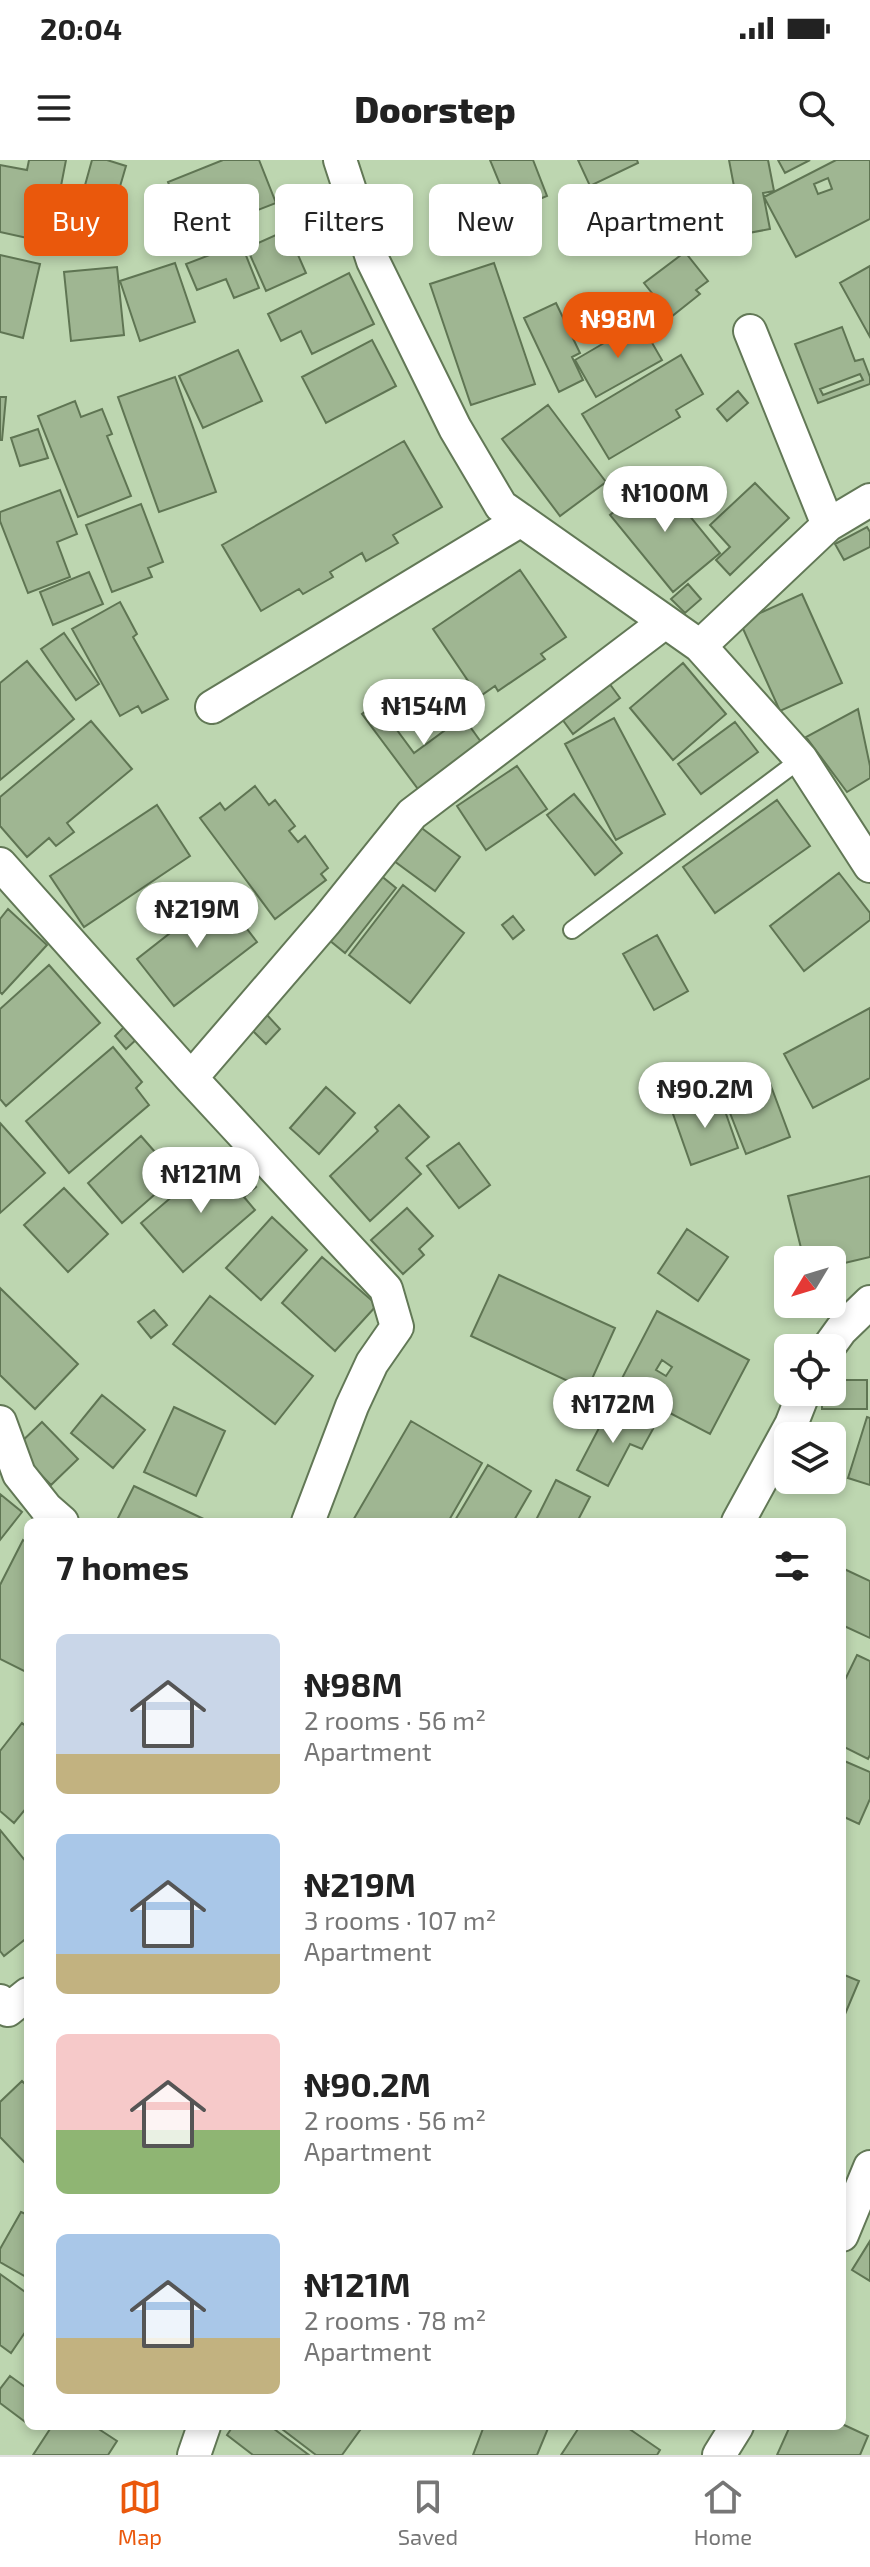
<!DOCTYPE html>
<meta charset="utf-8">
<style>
:root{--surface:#fff;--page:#f2f2f2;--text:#222;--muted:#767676;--line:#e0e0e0;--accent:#ea580c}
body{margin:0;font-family:"Exo 2",sans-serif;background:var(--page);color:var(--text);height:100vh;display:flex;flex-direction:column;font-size:30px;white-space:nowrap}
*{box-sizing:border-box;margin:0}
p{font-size:26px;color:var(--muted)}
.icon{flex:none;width:44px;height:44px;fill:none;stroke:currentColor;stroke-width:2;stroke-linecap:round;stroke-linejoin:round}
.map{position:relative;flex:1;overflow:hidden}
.side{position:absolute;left:24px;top:1358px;width:822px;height:912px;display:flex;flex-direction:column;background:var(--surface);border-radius:12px;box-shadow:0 4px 12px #0003}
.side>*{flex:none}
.guide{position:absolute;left:24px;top:24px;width:822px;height:72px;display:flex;gap:16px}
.needle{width:52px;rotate:232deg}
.controls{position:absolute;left:774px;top:1086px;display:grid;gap:16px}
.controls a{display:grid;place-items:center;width:72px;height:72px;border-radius:12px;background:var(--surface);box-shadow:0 4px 12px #0003;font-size:40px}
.price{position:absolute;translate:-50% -68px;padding:0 18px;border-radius:28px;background:#fff;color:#222;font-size:26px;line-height:52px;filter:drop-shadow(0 2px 4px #0008)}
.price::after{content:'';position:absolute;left:50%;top:48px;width:24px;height:18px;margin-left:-12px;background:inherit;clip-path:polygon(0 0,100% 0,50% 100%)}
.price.active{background:var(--accent);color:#fff}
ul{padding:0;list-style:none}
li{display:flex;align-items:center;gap:24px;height:200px;padding:0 32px}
li span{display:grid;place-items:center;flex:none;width:224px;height:160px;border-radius:12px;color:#555}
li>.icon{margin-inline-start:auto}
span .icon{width:96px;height:96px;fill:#fffc;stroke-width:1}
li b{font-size:34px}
h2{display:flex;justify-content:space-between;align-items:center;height:96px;padding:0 32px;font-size:34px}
.pill{padding:0 28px;border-radius:12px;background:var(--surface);box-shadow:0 4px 12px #0003;font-size:28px;line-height:72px}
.pill.active{background:var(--accent);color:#fff}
.status{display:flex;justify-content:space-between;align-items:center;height:56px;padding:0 40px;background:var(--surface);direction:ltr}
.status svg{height:22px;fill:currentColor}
header{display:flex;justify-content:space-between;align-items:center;height:104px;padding:0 32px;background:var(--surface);font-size:36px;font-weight:800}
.menu{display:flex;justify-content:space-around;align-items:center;height:112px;border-top:2px solid var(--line);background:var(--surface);font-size:22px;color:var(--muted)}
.menu a{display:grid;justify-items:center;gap:4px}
.menu .active{color:var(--accent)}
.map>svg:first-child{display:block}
</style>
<div class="status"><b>20:04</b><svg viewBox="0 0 49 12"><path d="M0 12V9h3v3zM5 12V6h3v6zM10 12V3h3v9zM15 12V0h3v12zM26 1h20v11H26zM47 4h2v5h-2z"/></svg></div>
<header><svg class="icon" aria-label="menu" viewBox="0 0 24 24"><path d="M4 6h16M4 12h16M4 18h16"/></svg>Doorstep<svg class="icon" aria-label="search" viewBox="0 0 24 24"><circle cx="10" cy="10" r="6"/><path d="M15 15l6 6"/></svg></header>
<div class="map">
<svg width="870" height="2295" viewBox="0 0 870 2295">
<rect width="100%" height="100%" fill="#bdd6b0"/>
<path fill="#9fb692" stroke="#5f7553" stroke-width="2" fill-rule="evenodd" d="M29,0h37l-16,83 -50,-11v-67l27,5z
M92,0h15l19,6 -17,58 -32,-10z
M223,0h36l17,43 -103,40 -12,-29 17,-7 -10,-25z
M490,0h43l14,36 -36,15z
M578,0h59l1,3 -48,23z
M729,0h39l6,31 -11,2 7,36 -27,5z
M778,0h32l-25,13z
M836,0h34v59l-74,38 -32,-60zM828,18l4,11 -14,5 -4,-10z
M287,70l19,43 -40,18 -19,-43z
M241,83l18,45 -25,10 -8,-19 -29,11 -11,-26z
M685,92l23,29 -12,9 4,4 -29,23 -27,-34z
M0,95l40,9 -17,74 -23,-6z
M175,103l20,59 -55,19 -20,-60z
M494,103l41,121 -64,21 -41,-121z
M870,106v71l-30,-54z
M117,107l7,68 -53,6 -7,-69z
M349,113l25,51 -62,30 -11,-23 -20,10 -13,-27z
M556,143l24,50 -8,4 11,23 -24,12 -35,-74z
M640,162l22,38 -66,37 -21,-37z
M842,167l13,34 8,-2 7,18v7l-52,19 -23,-59zM860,214l3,6 -40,15 -3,-6z
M372,180l24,46 -70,37 -24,-46z
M238,190l24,51 -59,27 -24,-52z
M681,195l22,39 -27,16 4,7 -71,42 -27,-45z
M175,217l41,115 -57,20 -41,-115z
M738,231l10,12 -21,18 -10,-12z
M0,237h6l-4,43h-2z
M75,241l6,16 21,-8 10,25 -5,2 24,60 -53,21 -40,-101z
M548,245l58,77 -46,34 -58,-77z
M38,269l10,29 -28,8 -9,-28z
M404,281l38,66 -49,28 5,8 -32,18 -4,-8 -32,19 3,5 -30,17 -4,-5 -38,22 -39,-66z
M657,316l63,77 -47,39 -63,-77z
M755,323l34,35 -59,57 -14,-15 14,-13 -20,-22z
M60,330l17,44 -20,8 13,35 -42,16 -28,-72v-9z
M141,344l22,58 -15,6 4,9 -40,15 -26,-67z
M867,367l3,5v15l-26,13 -9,-16z
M520,410l46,67 -25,17 4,5 -47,32 -3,-5 -16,11 -46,-68z
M89,412l14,32 -50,21 -13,-33z
M688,424l13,15 -16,14 -14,-14z
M802,434l40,89 -62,28 -40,-89z
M120,442l17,32 -4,3 35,62 -26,14 -4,-7 -18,10 -48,-87z
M64,473l35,51 -23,16 -35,-51z
M27,501l47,58 -74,61v-97z
M683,503l43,51 -53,46 -43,-52z
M609,523l11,15 -47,36 -11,-15z
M377,543l37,50 49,-36 18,25 -63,47 -56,-75z
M858,549l12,57v12l-23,14 -41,-55z
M614,558l51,96 -49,26 -51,-96z
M91,561l41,48 -65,54 7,9 -18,14 -7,-8 -22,19 -27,-31v-29z
M735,562l23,30 -57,42 -23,-30z
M517,606l30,43 -61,41 -29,-44z
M255,626l14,19 6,-5 20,26 -6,5 9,11 7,-6 23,32 -7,6 5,6 -51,39 -75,-101 20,-15 5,7z
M574,634l48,59 -27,22 -48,-60z
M777,640l33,46 -95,67 -32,-46z
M157,645l33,51 -106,71 -34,-51z
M415,663l45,34 -25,34 -45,-33z
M374,710l22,18 -51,65 -22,-18z
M839,713l31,40v7l-66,51 -34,-45z
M403,725l61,48 -54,70 -61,-48z
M220,734l37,48 -83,64 -37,-47z
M8,749l39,36 -45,49 -2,-2v-73z
M513,756l11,14 -11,9 -11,-14z
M657,775l31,56 -34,19 -31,-56z
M49,805l51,58 -94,83 -6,-7v-90z
M870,848v70l-57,30 -29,-54z
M267,855l13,14 -14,15 -14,-14z
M126,865l12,13 -12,11 -11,-13z
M113,887l29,35 -6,6 13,17 -80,68 -43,-52z
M768,918l22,59 -44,17 -23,-59z
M326,927l29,26 -36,41 -29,-26z
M719,934l19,54 -47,17 -19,-54z
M399,945l30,32 -23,21 15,16 -51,47 -40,-45 48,-45 -3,-4z
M0,963l45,50 -45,40z
M141,976l35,40 -54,47 -34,-40z
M459,983l31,42 -31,23 -32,-42z
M214,1001l14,17 12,-10 16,19 -12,10 11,13 -72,62 -42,-49z
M870,1016v81l-38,9v-6h-28l-16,-64z
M64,1028l44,46 -40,38 -44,-47z
M407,1048l26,28 -14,13 5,6 -21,19 -32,-34z
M272,1057l35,33 -46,50 -35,-32z
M687,1069l41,28 -30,44 -40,-28z
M322,1097l55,48 -42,46 -53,-48z
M499,1115l116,53 -28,62 -116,-54z
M0,1128l78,76 -43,45 -35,-34z
M210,1136l103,80 -38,48 -102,-80z
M154,1150l13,15 -16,13 -13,-16z
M657,1151l92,49 -39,74 -92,-48zM662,1200l10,7 -6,9 -10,-6z
M832,1220h35v29h-45v-17h10z
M102,1235l43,35 -32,38 -42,-35z
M174,1247l51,24 -29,65 -52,-24z
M610,1247l43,22 -11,20 -12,-5 -22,42 -31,-16z
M867,1257l3,1v67l-22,-7z
M411,1261l71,42 -34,59h-96z
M42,1262l36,37 -27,26 -36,-37z
M488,1305l43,26 -18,31h-59z
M556,1320l34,17 -13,25h-42z
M134,1326l76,36h-94z
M0,1334l22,18 -22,28z
M23,1380l5,3v130l-28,-14v-74z
M842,1408l28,13v57l-28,-13z
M857,1495l13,6v94l-2,4 -26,-13v-60z
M22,1563l6,5v78l-14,17 -14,-12v-60z
M842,1600l28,12v27l-11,25 -17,-8z
M0,1670l28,34v73l-24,19 -4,-5z
M842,1814l17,7 -16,38 -1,-1z
M22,1921l6,6 -1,78 -27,-28v-35z
M21,2052l7,3v63l-28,-16v-13z
M870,2081v40l-18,-11z
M0,2114l28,20v34l-17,25 -11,-8z
M10,2216l18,13v35l-28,-21v-14z
M842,2264l26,12 -8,19h-83l13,-29z
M52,2266h42l23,15 -9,14h-75z
M233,2266h37l39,29h-56l-26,-20z
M278,2266h85l-21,29h-26z
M484,2266h65l-12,29h-64z
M580,2266h45l35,24 -3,5h-96z"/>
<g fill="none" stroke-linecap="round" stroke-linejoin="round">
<defs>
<path id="service" d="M572,770l229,-171"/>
<path id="minor" d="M340,0l33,101 82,167 46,78 199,140 101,113 69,107
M750,171l78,194
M700,486l128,-121 42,-25
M212,547l309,-187
M0,704l191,214 195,211 11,38 -25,36 -20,43 -44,116
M191,918l135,-157 86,-107 253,-192
M828,1188l13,-18 29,-28
M0,1262l19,52 27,34 16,14
M738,1362l53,-97 13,-33
M0,1841l8,9 20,-16
M842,2075l28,-68
M194,2295l10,-29
M719,2295l18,-29"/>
</defs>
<use href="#service" stroke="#627856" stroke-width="20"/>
<use href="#minor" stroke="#627856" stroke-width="36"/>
<use href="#service" stroke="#fff" stroke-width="16"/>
<use href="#minor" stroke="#fff" stroke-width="32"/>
</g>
</svg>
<div class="controls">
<a><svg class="needle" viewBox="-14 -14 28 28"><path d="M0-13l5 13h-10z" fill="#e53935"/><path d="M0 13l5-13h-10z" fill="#767676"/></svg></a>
<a><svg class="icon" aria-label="locate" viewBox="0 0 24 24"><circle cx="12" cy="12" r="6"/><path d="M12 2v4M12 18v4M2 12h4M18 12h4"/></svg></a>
<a><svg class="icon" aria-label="layers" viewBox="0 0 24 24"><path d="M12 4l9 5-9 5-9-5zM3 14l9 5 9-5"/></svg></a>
</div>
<b class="price active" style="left:618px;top:200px">₦98M</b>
<b class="price" style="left:665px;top:374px">₦100M</b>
<b class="price" style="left:424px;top:587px">₦154M</b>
<b class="price" style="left:197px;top:790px">₦219M</b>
<b class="price" style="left:705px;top:970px">₦90.2M</b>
<b class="price" style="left:201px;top:1055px">₦121M</b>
<b class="price" style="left:613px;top:1285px">₦172M</b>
<div class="guide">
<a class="pill active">Buy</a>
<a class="pill">Rent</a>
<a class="pill">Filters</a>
<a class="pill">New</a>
<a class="pill">Apartment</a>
</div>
<section class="side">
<h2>7 homes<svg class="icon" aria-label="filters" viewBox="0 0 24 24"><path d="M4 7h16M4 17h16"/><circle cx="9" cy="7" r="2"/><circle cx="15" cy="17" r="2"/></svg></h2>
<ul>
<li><span style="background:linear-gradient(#c9d6e8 75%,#c2b280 0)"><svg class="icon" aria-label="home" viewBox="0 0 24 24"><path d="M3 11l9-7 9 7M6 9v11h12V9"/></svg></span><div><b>₦98M</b><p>2 rooms · 56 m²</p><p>Apartment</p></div></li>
<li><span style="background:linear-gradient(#a9c7e8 75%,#c2b280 0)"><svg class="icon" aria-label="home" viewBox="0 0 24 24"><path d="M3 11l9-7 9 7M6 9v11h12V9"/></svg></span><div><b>₦219M</b><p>3 rooms · 107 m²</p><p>Apartment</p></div></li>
<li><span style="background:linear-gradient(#f6c9c9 60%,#8fb573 0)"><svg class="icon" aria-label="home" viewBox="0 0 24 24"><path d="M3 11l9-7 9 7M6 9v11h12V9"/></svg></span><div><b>₦90.2M</b><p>2 rooms · 56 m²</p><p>Apartment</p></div></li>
<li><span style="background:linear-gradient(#a9c7e8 65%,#c2b280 0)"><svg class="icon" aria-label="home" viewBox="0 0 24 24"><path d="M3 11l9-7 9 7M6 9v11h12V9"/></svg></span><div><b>₦121M</b><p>2 rooms · 78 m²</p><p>Apartment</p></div></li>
</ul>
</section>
</div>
<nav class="menu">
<a class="active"><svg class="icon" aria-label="map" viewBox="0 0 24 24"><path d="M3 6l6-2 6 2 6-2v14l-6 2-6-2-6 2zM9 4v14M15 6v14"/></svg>Map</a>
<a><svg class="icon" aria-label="saved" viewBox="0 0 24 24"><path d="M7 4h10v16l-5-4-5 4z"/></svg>Saved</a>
<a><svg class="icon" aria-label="home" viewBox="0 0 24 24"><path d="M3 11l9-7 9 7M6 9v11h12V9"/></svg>Home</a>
</nav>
